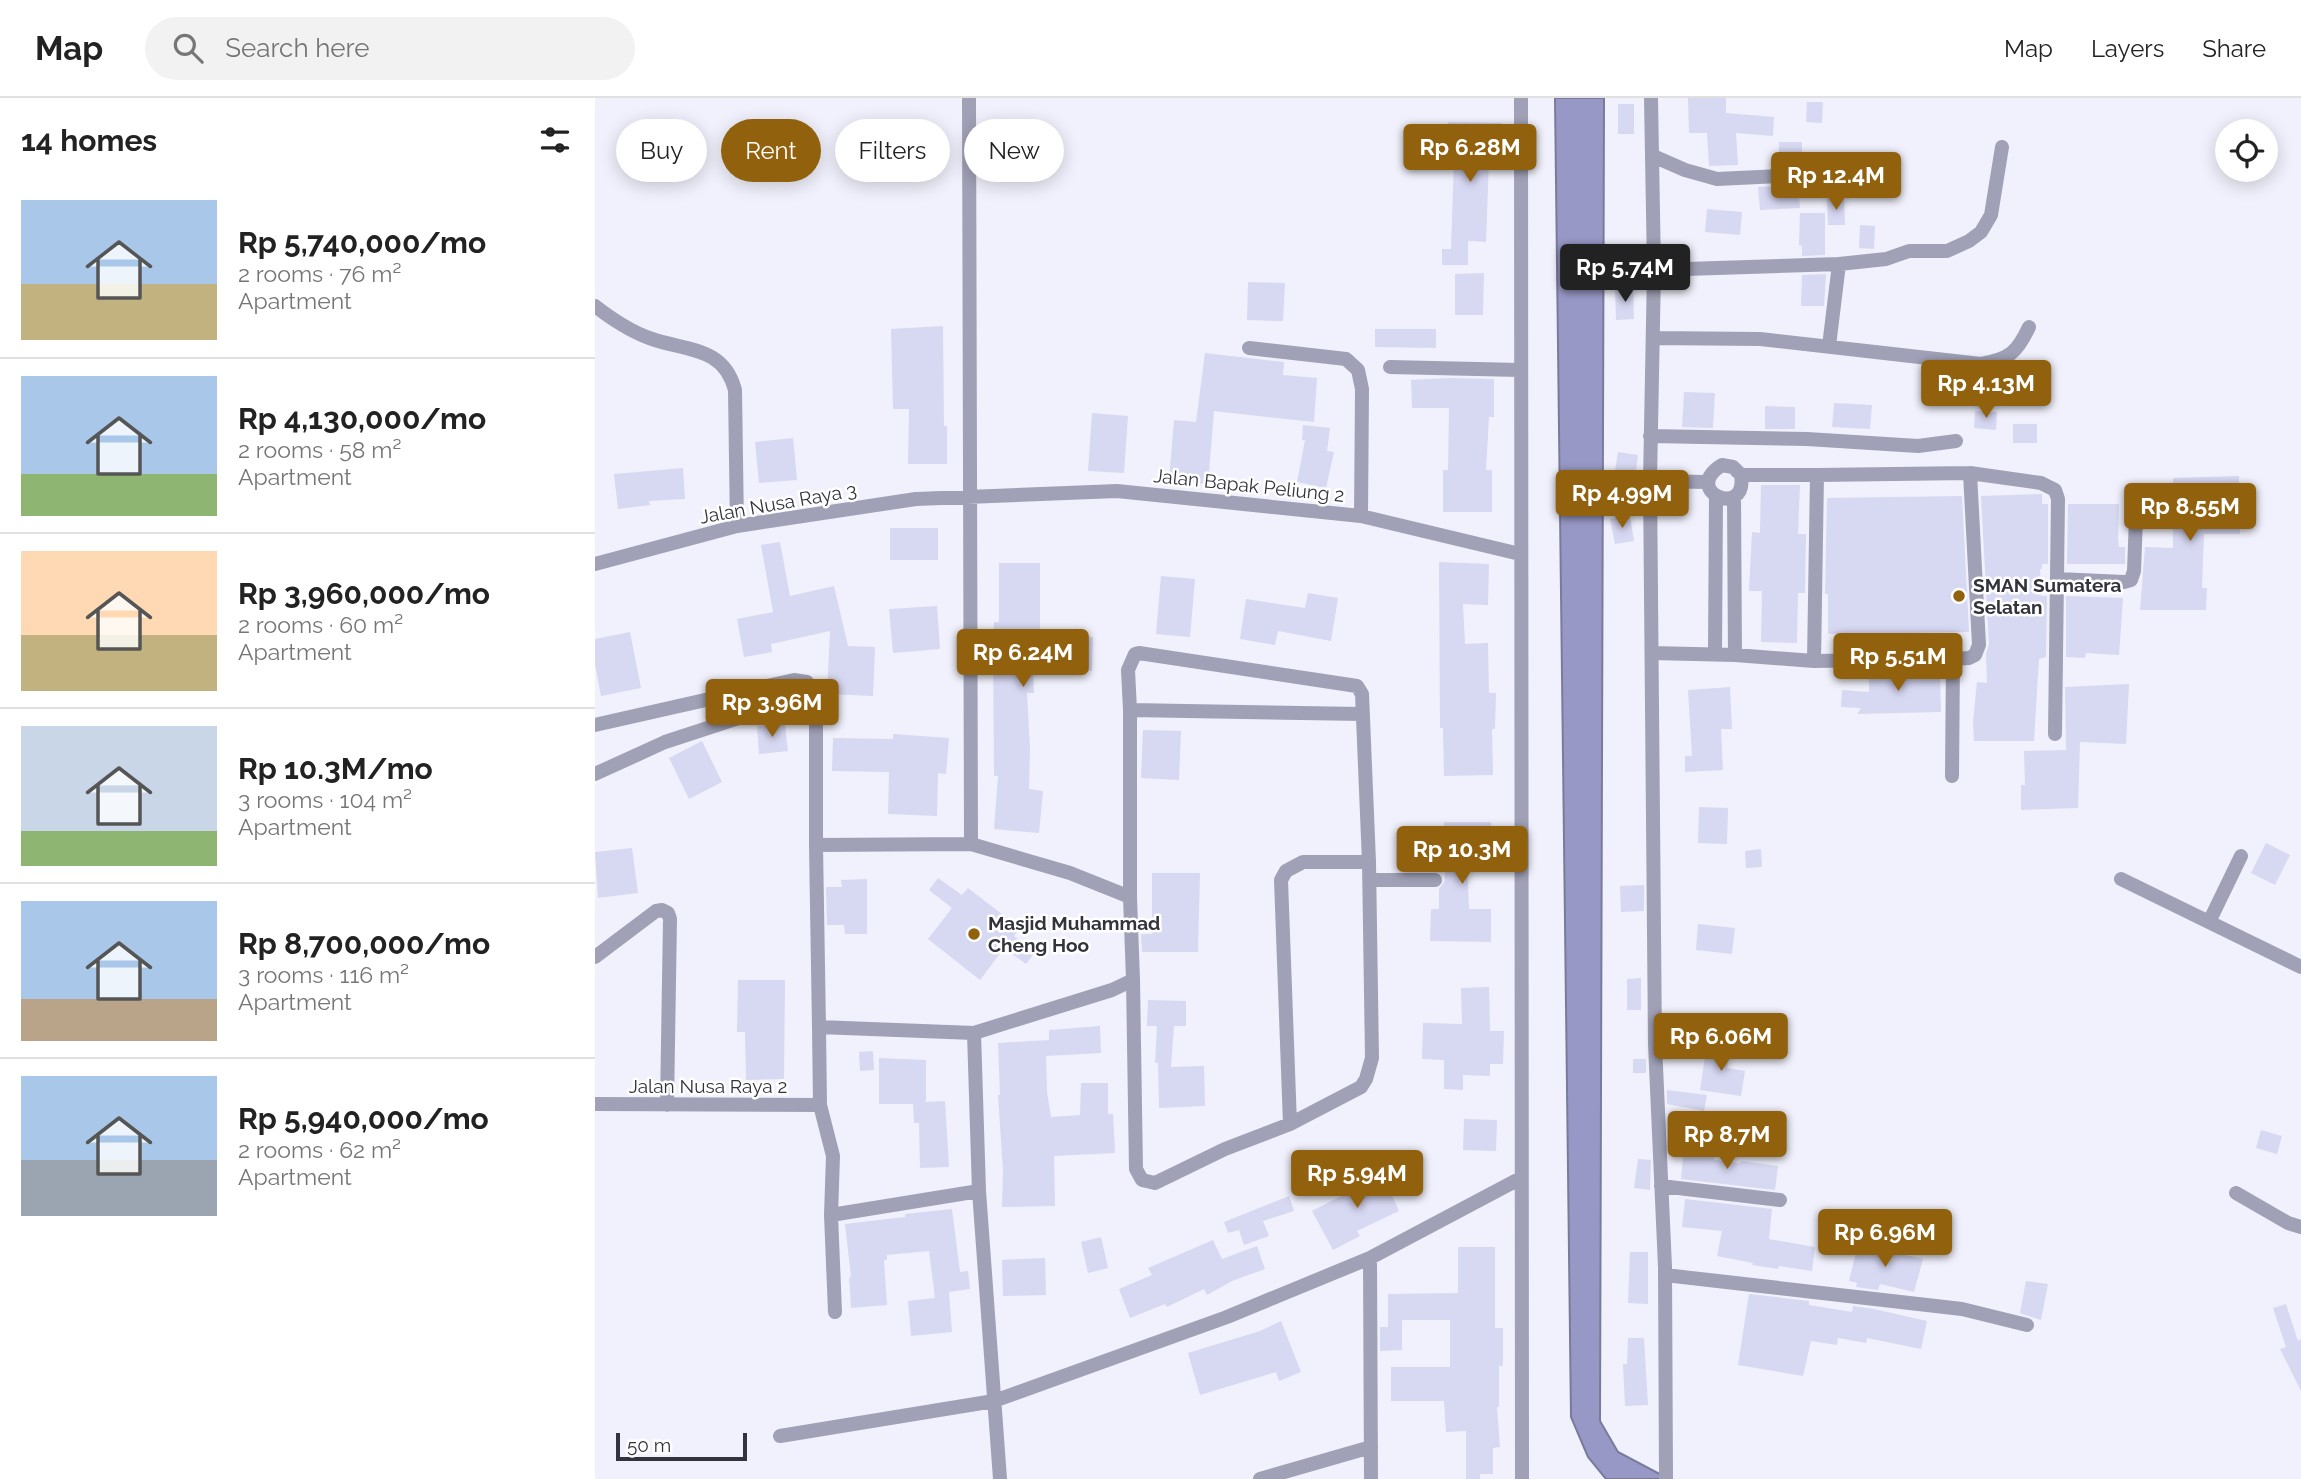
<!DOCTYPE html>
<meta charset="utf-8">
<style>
:root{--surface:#fff;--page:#f2f2f2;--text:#222;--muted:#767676;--line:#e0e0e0;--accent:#91610d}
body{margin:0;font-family:Raleway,sans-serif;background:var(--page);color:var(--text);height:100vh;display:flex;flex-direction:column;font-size:26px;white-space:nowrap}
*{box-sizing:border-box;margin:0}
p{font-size:23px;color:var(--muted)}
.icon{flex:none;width:38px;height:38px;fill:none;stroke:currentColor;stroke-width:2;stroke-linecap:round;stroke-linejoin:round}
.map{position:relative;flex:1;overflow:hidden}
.drawer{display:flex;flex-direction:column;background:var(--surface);width:595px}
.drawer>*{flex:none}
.banner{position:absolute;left:21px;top:21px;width:665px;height:63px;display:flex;gap:14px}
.fabs{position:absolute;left:1620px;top:21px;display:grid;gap:14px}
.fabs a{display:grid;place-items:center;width:63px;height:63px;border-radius:50%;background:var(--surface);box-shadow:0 4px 18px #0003;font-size:35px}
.scale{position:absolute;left:21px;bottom:18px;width:131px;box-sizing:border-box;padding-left:7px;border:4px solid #33333d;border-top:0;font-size:19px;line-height:24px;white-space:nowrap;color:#33333d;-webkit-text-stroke:5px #fff;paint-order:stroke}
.price{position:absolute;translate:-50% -60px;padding:0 16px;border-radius:7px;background:var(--accent);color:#fff;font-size:23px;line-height:46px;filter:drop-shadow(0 2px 4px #0008)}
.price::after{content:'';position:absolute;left:50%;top:42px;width:21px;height:16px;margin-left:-10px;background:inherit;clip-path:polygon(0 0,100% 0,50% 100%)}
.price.selected{background:#222;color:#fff}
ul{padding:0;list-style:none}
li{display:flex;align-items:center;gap:21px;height:175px;padding:0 21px}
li+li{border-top:2px solid var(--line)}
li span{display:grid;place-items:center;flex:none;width:196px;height:140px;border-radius:0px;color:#555}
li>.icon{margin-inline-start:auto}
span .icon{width:84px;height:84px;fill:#fffc;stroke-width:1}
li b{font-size:30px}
h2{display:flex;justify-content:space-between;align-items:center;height:84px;padding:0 21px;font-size:30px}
.chip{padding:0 24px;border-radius:32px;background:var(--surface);box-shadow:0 4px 18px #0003;font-size:24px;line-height:63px}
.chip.selected{background:var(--accent);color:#fff}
header{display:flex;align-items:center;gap:42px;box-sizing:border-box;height:98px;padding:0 35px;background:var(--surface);border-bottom:2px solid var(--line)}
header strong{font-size:33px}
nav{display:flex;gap:38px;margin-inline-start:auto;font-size:24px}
.search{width:490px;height:63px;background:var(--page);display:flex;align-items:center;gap:18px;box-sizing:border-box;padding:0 24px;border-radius:38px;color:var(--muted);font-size:26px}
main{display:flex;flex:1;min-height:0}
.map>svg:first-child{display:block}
</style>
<header>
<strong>Map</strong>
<div class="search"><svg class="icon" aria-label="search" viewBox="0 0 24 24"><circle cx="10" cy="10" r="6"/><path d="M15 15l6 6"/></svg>Search here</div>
<nav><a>Map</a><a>Layers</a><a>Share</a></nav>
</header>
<main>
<section class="drawer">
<h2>14 homes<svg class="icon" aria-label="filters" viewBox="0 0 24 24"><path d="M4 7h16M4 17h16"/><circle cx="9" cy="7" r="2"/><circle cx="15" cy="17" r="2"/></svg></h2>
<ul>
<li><span style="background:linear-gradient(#a9c7e8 60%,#c2b280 0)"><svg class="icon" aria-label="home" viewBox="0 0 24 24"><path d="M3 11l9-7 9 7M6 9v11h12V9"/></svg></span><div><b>Rp 5,740,000/mo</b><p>2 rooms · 76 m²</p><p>Apartment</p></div></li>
<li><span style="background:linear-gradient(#a9c7e8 70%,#8fb573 0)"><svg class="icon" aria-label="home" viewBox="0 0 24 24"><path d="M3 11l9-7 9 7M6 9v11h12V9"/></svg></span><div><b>Rp 4,130,000/mo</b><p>2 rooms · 58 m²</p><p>Apartment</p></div></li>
<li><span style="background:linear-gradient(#ffd9b3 60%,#c2b280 0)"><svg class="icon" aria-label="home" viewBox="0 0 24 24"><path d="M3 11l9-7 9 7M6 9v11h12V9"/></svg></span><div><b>Rp 3,960,000/mo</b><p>2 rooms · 60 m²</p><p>Apartment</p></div></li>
<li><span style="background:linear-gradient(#c9d6e8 75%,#8fb573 0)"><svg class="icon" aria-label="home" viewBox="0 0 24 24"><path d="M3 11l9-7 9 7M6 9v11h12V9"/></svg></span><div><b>Rp 10.3M/mo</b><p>3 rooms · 104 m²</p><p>Apartment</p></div></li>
<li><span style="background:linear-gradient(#a9c7e8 70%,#b9a48a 0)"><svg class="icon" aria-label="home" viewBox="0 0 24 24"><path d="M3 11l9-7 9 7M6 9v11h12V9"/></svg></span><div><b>Rp 8,700,000/mo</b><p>3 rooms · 116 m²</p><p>Apartment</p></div></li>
<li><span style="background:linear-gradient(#a9c7e8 60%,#9aa5b1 0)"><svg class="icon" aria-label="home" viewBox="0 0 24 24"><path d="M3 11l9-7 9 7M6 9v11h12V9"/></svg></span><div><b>Rp 5,940,000/mo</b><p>2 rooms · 62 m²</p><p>Apartment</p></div></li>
</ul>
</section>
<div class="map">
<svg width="1706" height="1381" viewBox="0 0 1706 1381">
<rect width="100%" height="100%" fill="#f0f1fc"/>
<path fill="#9898c6" stroke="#7a7a9d" stroke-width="2" d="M960,0h49l-4,1323 18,31 51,27h-63l-18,-22 -17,-40z"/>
<path fill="#d7d8f2" d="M1093,0h38v15l48,4 -1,19 -37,-3 2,32 -29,1 -2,-33h-18z
M1212,4h16l-1,21 -16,-1z
M1023,6h16v30h-16z
M853,24l54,1v37l-13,-1 -3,83 -18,-1v24h-26v-16h9l3,-90 -7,-1z
M1184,44h23v19h-5v5l-18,1z
M1203,87l2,23 -40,2 -2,-23z
M1232,101h17l1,26h-17z
M1112,111l35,3 -2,23 -35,-3z
M1205,115h25v42l-23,1v-10l-3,-1z
M1265,127l15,1 -1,23 -15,-1z
M889,175l-1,42h-28v-41z
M1231,176l-2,32h-23l1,-31z
M653,184l37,1 -2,38 -36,-1z
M1038,190l1,31 -18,1 -1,-31z
M348,228l1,100h3v38h-39l1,-55h-16l-2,-80z
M780,231h61v19l-61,-1z
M610,255l79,9 -1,13 34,3 -3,44 -100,-11 -6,73 -39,-3 5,-61 22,2z
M854,280l45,1v38h-5l-3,53h6v42h-49v-42h5l1,-62h-37l-1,-28z
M1089,294l31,1 -2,35 -31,-1z
M1239,305l38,2 -2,24 -38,-2z
M1170,308l30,1v22h-30z
M1380,313l22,1 -1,18 -22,-2z
M497,315l36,3 -4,57 -36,-2z
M1418,326h24v19h-24z
M708,327l27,3 -3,23 7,1 -8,36 -29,-6 8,-42h-3z
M198,340l4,42 -38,3 -4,-41z
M1023,354l20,3 -3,24 -21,-2z
M88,370l2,31 -36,2 1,4 -32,4 -4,-35z
M1644,378l1,58h-36l-2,54h5l-1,22h-66l5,-63 28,1v-70z
M1166,387h39l-2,49h8l-1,59h-7l-1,50 -36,-1 1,-51h-13l3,-59 8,1z
M1447,396v10h6v60h-6v5h-2l1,27h6l-1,61 -7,2 -5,82h-60l-1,-19 4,-40 10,1 -1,-29 3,-10 -8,-148z
M1367,398l7,136 -141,2v-40h-3l2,-96z
M1473,406h51l-1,34 1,9h6v17h-58z
M1035,418l4,25 -19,3 -5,-25z
M295,430h48v32h-48z
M185,444l10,54 44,-10 14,60 27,1 -2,49 -46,-2 3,-63 -59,13 1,8 -28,5 -7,-38 36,-7 -12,-67z
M844,464l50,2 -1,41 -25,-1 2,40 23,-1 1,50h7l-1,36h-3l1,46 -49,1 -1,-48h-3z
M404,465h41v74h53l-1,34h-59l1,22h-7l3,55 -1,41 14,2 -4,42 -45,-4 4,-53h-4l-1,-134 1,-20h5z
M566,478l34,3 -5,58 -34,-3z
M713,495l30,5 -7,43 -53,-10 -3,14 -35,-6 6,-40 59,9z
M1471,498l57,2 -4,57 -33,-2 -1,5 -19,-1z
M342,508l3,43 -47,4 -4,-44z
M35,534l11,56 -40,8 -6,-32v-25z
M1345,571l1,43 -84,2 4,-6 -20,-1 1,-17 27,2v-22z
M1534,586l-3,60 -46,-2 -2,66 -57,2v-25h4l-1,-34 42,-1 -1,-63z
M1135,589l2,42h-11l2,41 -38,2v-16h7l-4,-66z
M190,626l3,27 -29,3 -2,-28z
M548,632l38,1 -2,49 -38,-2z
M298,636l56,4 -3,36 -8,-1 -1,43 -49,-2 1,-42 -57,-1 1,-33 60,1z
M107,643l20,41 -33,17 -20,-41z
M1104,709l29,1 -1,36 -29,-1z
M849,724h47v36h-24l2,51h22v33l-61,-1 1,-32h8v-20l6,-8z
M1671,745l24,12 -15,30 -24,-12z
M37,750l6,45 -40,5 -3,-46z
M1166,751l1,18 -16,1 -1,-17z
M557,775h48l-2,79h-56l-1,-18h11z
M343,780l24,17 6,-7 52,40 -6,8 21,16 -9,12 -22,-16 -24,32 -52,-41 24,-31 -23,-18z
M272,781v55h-22l-1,-9h-17l-1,-38h16l-1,-7z
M1049,787v26l-23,1 -1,-26z
M1103,826l37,4 -3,26 -36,-4z
M1046,880v32h-14v-31z
M143,882h47l-1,99 -38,1 -1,-48h-8z
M894,889l1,44h14l-1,33h-13v12l-27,-1v15l-19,-1v-29l-22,-1 1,-36 39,1 -1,-36z
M553,902l38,1v25h-12l-3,41 33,-1 1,40 -46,2 -1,-45h-3l2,-37h-10z
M505,928l1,27 -55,3 1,36 4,25 29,-2 1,-32h27v31h5l2,39 -61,3 1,50 -53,1 1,-36 -5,-76h2l-2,-52 51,-3v-10z
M1112,946l24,4 -4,20 18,3 -4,25 -41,-6z
M278,953l1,19 -14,1 -1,-19z
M284,960l47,2v42l19,-1 4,66 -29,1 -1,-45h-5l-1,-19h-34z
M1038,961h13v14h-13z
M1072,992l40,5 -3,16 -37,-7z
M869,1021l33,1 -1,31 -33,-1z
M1666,1032l21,6 -5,18 -21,-6z
M1089,1050l31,3 -1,9 26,3 1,-2 37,5 -3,24 -94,-11z
M1043,1061l13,1 -1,30 -16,-2z
M795,1073l7,15 -8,3 10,22 -42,20 3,5 -27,14 -21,-39z
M694,1098l5,15 -31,10 6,15 -25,9 -5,-15 -11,3 -4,-11z
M1090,1101l87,10 -3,30 46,8 -3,24 -33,-5 -1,3 -26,-4 1,-2 -36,-7 5,-25 -40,-4z
M357,1111l8,63 8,-1 2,18 -21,3 3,40 -41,4 -3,-35 27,-3 -6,-47 -42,4v5h-3l3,45 -36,3 -2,-31h2l-6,-53 60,-7v-3z
M506,1139l7,31 -20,5 -7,-31z
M618,1142l9,19 35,-13 8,23 -33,12 -25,14 -3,-6 -37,18 -2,-3 -35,14 -11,-29 33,-14 -4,-7z
M1263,1146l65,15 -9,33 -34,-8 -2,6 -22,-3 1,-4 -8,-2z
M863,1149h37v81h8v38h-4v41h-2l3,40 -7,1v26h-13v5h-14v-48l-20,1 -2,-31h-53v-34h59v-47h-48v30l-22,1v-24h8v-33l70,-1z
M1035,1154h18v52l-20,-1z
M450,1160l1,37 -43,1 -1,-36z
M1431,1183l22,3 -7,36 -21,-7z
M1154,1196l60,7v4l43,7 1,-6 21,3 53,12 -6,28 -54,-11 -1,5 -28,-5 -1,7 -26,-4 -8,35 -65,-11z
M1691,1206l12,37 3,-2v52l-21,-42 6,-2 -13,-39z
M686,1223l20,51 -22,9 -3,-9 -76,23 -12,-42 72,-22z
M1033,1240h16l4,67 -23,1 -2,-42h4z"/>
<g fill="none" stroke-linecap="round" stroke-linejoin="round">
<path stroke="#a0a1b6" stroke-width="14" d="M374,0l2,746 99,29 60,24 3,83 -21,10 -138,43 5,158 21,288
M926,0l1,1381
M1056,0l3,172 -4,211 5,563 10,223 1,212
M1058,58l32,14 32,9 108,-5
M1244,166l47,-5 23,-8h38l22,-10 12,-9 10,-17 11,-68
M1059,172l185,-6 -10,82
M0,208c18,14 36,26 57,33 36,12 72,8 83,51l2,136
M1058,240l107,1 221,25c28,-5 36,-11 48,-37
M654,250l97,11 12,11 4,19 -1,127
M795,269l130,3
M1055,338l157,3 111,7 38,-5
M1222,377l153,-2 71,10 14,7 3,9 -3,235
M1055,383l58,1
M1139,399l1,158
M0,466l142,-38 179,-27 201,-8 244,25 159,38
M1462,481l67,3 7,-2 3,-9 3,-80
M1057,555l83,2 79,6 3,-186h-76l-8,-8 -11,-2c-42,26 26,55 19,10
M1120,556l1,-157
M1219,563l139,-2 16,-1 6,-3 4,-10 -9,-172
M535,612l232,4
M0,627l199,-45 13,2 8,11 1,16v136
M0,676l70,-32 150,-49
M1357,678l1,-117
M376,746l-155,1 3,182 155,6
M1526,781l180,88
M775,782h65
M535,799v-187l-2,-40 7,-16 4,-1 218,33 5,8 7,168 3,196 -6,21 -5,8 -71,37 -65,25 -70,34 -13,-3 -6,-11 -3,-189
M1614,824l32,-66
M0,859l61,-46 6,-1 6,3 2,6 -3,186
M224,929l1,78 13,51 -2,59 148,-24
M0,1006l225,1
M695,1026l-9,-244 5,-9 17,-9h66
M1066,1088l119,14
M1641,1095l52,30 13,4
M236,1117l4,97
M775,1160l1,221
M1070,1177l297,34 65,16
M185,1338l214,-35 233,-84 143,-59 151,-80
M665,1381l111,-32"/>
</g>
<g fill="#91610d" stroke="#fff" stroke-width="2.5">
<circle cx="1364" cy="498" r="7"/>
<circle cx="379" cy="836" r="7"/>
</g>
<g text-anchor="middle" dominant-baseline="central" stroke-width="5" stroke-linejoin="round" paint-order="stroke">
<g font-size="19" fill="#33333d" stroke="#fff">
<text transform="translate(654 387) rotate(6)">Jalan Bapak Peliung 2</text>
<text transform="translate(183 405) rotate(-10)">Jalan Nusa Raya 3</text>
<text x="113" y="988">Jalan Nusa Raya 2</text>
</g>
<g font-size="19" font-weight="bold" fill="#33333d" stroke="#fff" text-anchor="start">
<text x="1378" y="487">SMAN Sumatera<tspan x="1378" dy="22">Selatan</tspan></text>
<text x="393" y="825">Masjid Muhammad<tspan x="393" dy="22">Cheng Hoo</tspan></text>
</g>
</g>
</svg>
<div class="fabs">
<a><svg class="icon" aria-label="locate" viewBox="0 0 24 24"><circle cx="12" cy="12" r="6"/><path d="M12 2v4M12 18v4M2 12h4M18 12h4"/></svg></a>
</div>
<div class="scale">50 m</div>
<b class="price" style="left:875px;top:86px">Rp 6.28M</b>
<b class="price" style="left:1241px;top:114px">Rp 12.4M</b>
<b class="price selected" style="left:1030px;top:206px">Rp 5.74M</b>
<b class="price" style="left:1391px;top:322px">Rp 4.13M</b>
<b class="price" style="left:1027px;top:432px">Rp 4.99M</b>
<b class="price" style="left:1595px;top:445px">Rp 8.55M</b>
<b class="price" style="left:428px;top:591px">Rp 6.24M</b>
<b class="price" style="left:1303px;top:595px">Rp 5.51M</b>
<b class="price" style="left:177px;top:641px">Rp 3.96M</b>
<b class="price" style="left:867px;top:788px">Rp 10.3M</b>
<b class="price" style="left:1126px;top:975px">Rp 6.06M</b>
<b class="price" style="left:1132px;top:1073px">Rp 8.7M</b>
<b class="price" style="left:762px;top:1112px">Rp 5.94M</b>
<b class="price" style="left:1290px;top:1171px">Rp 6.96M</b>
<div class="banner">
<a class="chip">Buy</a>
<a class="chip selected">Rent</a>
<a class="chip">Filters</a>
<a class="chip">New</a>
</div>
</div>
</main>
